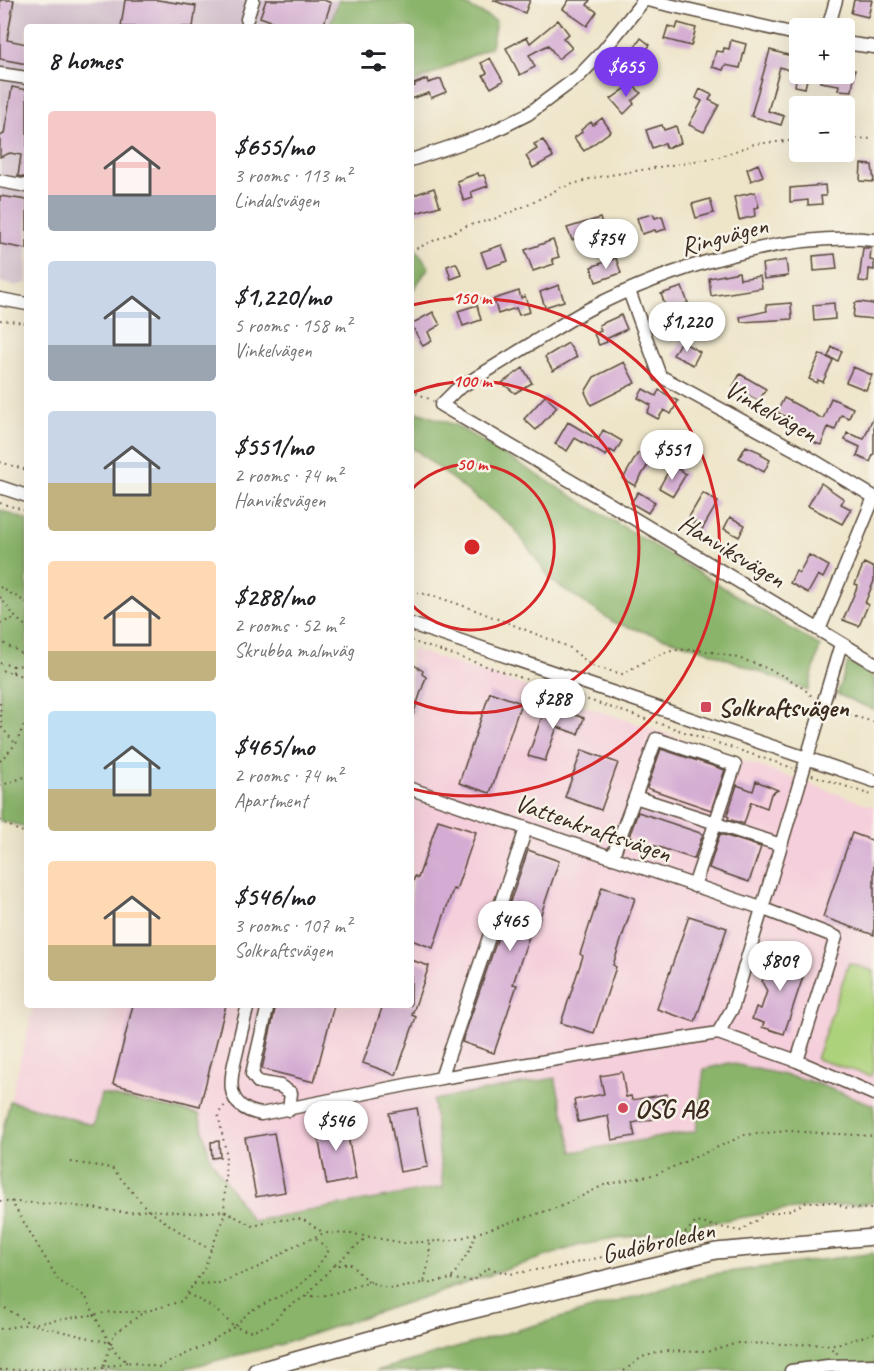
<!DOCTYPE html>
<meta charset="utf-8">
<style>
:root{--surface:#fff;--page:#f2f2f2;--text:#202124;--muted:#757577;--accent:#7c3aed}
body{margin:0;font-family:Caveat,sans-serif;background:var(--page);color:var(--text);height:100vh;display:flex;flex-direction:column;font-size:22px;white-space:nowrap}
*{box-sizing:border-box;margin:0}
p{font-size:20px;color:var(--muted)}
.icon{flex:none;width:33px;height:33px;fill:none;stroke:currentColor;stroke-width:2;stroke-linecap:round;stroke-linejoin:round}
.map{position:relative;flex:1;overflow:hidden}
.side{position:absolute;left:24px;top:24px;width:390px;height:984px;display:flex;flex-direction:column;background:var(--surface);border-radius:6px;box-shadow:0 6px 24px #0002}
.side>*{flex:none}
.fabs{position:absolute;left:789px;top:18px;display:grid;gap:12px}
.fabs a{display:grid;place-items:center;width:66px;height:66px;border-radius:6px;background:var(--surface);box-shadow:0 6px 24px #0002;font-size:30px}
.price{position:absolute;translate:-50% -51px;padding:0 14px;border-radius:21px;background:#fff;color:#222;font-size:20px;line-height:39px;filter:drop-shadow(0 2px 3px #0008)}
.price::after{content:'';position:absolute;left:50%;top:36px;width:18px;height:14px;margin-left:-9px;background:inherit;clip-path:polygon(0 0,100% 0,50% 100%)}
.price.current{background:var(--accent);color:#fff}
ul{padding:0;list-style:none}
li{display:flex;align-items:center;gap:18px;height:150px;padding:0 24px}
li span{display:grid;place-items:center;flex:none;width:168px;height:120px;border-radius:6px;color:#555}
li>.icon{margin-inline-start:auto}
span .icon{width:72px;height:72px;fill:#fffc;stroke-width:1}
li b{font-size:26px}
h2{display:flex;justify-content:space-between;align-items:center;height:72px;padding:0 24px;font-size:26px}
.map>svg:first-child{display:block}
</style>
<div class="map">
<svg width="874" height="1371" viewBox="0 0 874 1371">
<rect width="100%" height="100%" fill="#f7f3e8"/>
<filter id="ink" filterUnits="userSpaceOnUse"><feTurbulence type="fractalNoise" baseFrequency=".0167" numOctaves="2"/><feDisplacementMap in="SourceGraphic" scale="12" xChannelSelector="R" yChannelSelector="G"/><feConvolveMatrix kernelMatrix="1 2 1 2 8 2 1 2 1" color-interpolation-filters="sRGB"/></filter>
<filter id="wash" filterUnits="userSpaceOnUse"><feTurbulence type="fractalNoise" baseFrequency=".008" numOctaves="4" result="noise"/><feDisplacementMap in="SourceGraphic" scale="24" xChannelSelector="R" yChannelSelector="G"/><feGaussianBlur stdDeviation="1.35" result="paint"/><feColorMatrix in="noise" values="0 0 0 0 0 0 0 0 0 0 0 0 0 0 0 0 0 1.4 0 .05"/><feComposite in="paint" operator="in"/></filter>
<g filter="url(#wash)">
<rect width="100%" height="100%" fill="#eee5c9"/>
<path fill="#f5cfdb" d="M411,649l237,78 226,80v298l-170,-36 -8,62 -123,21 -18,-74 -122,22 10,87 -192,34 -41,-63 -11,-44 -106,11 -83,-24 24,-96h377z"/>
<path fill="#d1bdcc" d="M0,0h339l-10,27h-302v256l-13,3 -14,-4z"/>
<path fill="#add27b" stroke="#747e4c" stroke-width="1.5" d="M849,963l25,8v96l-3,9 -55,-17z"/>
<path fill="#8ab46b" stroke="#626f44" stroke-width="1.5" d="M339,0h117l40,21 -5,26 -80,37v-57h-82z
M411,244l18,23 -18,26z
M411,410l44,15 365,221 -12,45 -106,-42 -87,-26 -63,-42 -38,-53 -97,-77 -6,-3z
M0,510l27,10v307l-27,-6z
M848,662l26,15v33l-37,-16z
M729,1063l78,17 67,25v97l-89,8 -205,35 -301,100 -104,26h-175v-230l10,-40 83,24 8,-31 98,20 11,44 42,63 191,-34 -10,-87 122,-22 18,74 123,-21 8,-62z
M874,1253v118h-498l337,-97z"/>
<g id="blocks">
<path fill="#d4acd3" d="M0,0h14l-7,40 20,4v20l-27,-5z
M125,0h33l38,6 -3,21h-72z
M266,0h58l7,3 -8,24h-36l-27,-10z
M493,0h37l-5,13z
M569,0h21l-3,5 10,7 -10,14 -24,-17z
M854,0h18l-4,17 -17,-4z
M558,20l11,14 -6,4 9,10 -14,11 -10,-14 -19,10 6,12 -15,8 -14,-27 21,-11 3,6z
M678,23l18,5 -5,18 -27,-7 4,-13 8,3z
M641,38l9,7 -6,8 10,8 -6,8 -19,-14z
M731,40l15,4 -6,24 -15,-3 -2,5 -11,-3 4,-16 7,1 1,-4 5,1z
M770,50l25,7 -4,14 -11,-4 -12,44 16,5 -3,9 -30,-9z
M490,58l13,23 -12,7 -8,-13 4,-2 -6,-10z
M844,69l11,1 -3,21 -14,-1 1,-5 -19,-3 1,-8h23z
M797,73l11,2 -3,13 -10,-2z
M427,79l1,4 13,-4 5,13 -15,6 -2,-5 -18,6v-12l4,-1 -1,-2z
M632,84l9,9 -9,8 2,3 -10,10 -13,-15z
M12,87l15,3v88l-9,-2 3,-21 -11,-2 -10,4v-21l4,-2z
M700,89l12,6 -3,5 10,5 -15,27 -15,-7 13,-24 -6,-3z
M602,118l9,13 -27,20 -10,-13 8,-6 -1,-2 10,-8 2,3z
M662,125l2,5 12,-4 5,17 -15,5 -1,-5 -13,5 -6,-18z
M543,140l10,17 -20,11 -7,-12 11,-7 -3,-5z
M758,164l5,12 -12,5 -4,-12z
M861,164l11,1 2,17 -14,-1z
M478,173l1,3 5,-1 4,11 -17,6 2,6 -9,3 -7,-20z
M825,185l1,11h-5l1,8 -14,1v-5l-18,2v-14z
M434,188l6,18 -24,7 -5,-17z
M755,192l4,15 -5,1 1,8 -16,4 -5,-23z
M0,196l27,4v49l-27,-5z
M710,199l4,14 -18,5 -4,-14z
M653,214l2,4 7,-2 4,13 -10,3 -1,-2 -13,4 -5,-16z
M600,218l5,16 -24,8 -1,-5 -8,3 -5,-12z
M553,240l6,17 -7,2 2,5 -21,7 -8,-21z
M502,245l6,16 -21,7 -6,-16z
M863,248h8l-1,12 4,1v9l-5,-1 -1,13 -9,-1z
M835,254l2,15 -23,2 -1,-15z
M616,258l5,15 -25,9 -5,-15z
M786,260l2,16 -24,3 -2,-15z
M456,263l6,12 -11,4 -4,-13z
M739,272l1,7 20,-3 2,12 -51,8 -2,-18z
M559,285l5,16 -19,6 -5,-15z
M682,287l6,16 -21,7 -6,-16z
M519,291l2,7 4,-2 5,16 -11,3 -3,-7 -18,6 -4,-15z
M860,302l14,2v15l-21,-2 2,-14z
M791,303l1,16 -51,3 -1,-5 27,-6 -1,-6z
M834,303l1,16 -21,2 -1,-16z
M477,305l4,15 -18,6 -5,-15z
M433,312l7,13 -12,7 4,9 -9,5 -12,-22z
M621,315l6,14 -21,10 1,3 -8,3 -5,-11 7,-3 -2,-6z
M681,341l19,11 -7,13 -20,-10z
M568,343l9,14 -24,14 -8,-14z
M832,347l10,4 -4,10 -10,-4z
M820,354l13,6 -10,22 -5,-2 -1,3 -8,-4z
M624,362l11,21 -44,22 -6,-13 9,-15z
M853,367l19,8 -6,15 -20,-8z
M523,368l9,15 -17,10 -13,-10z
M740,374l26,15 -7,12 -26,-14z
M643,389l13,7 3,-6 19,11 -7,13 -7,-4 -6,9 -11,-6 4,-8 -13,-7z
M545,396l12,11 -21,23 -12,-11z
M784,398l39,21 8,-21 22,10 -4,10 -8,-3 -6,15 -7,-3 -7,18 -11,-4 1,-5 -21,-11 2,-5 -15,-8z
M874,415v38l-4,9 -13,-6 3,-9 -15,-7 2,-7 17,6z
M568,422l30,18 5,-10 19,11 -7,12 -5,-3 -4,6 -31,-18 -8,13 -12,-7z
M746,446l16,7 -1,2 9,5 -6,12 -25,-14z
M638,453l13,7 -16,26 -12,-7z
M672,465l14,9 -13,22 -14,-8z
M821,483l23,16 -3,5 10,5 -9,15 -34,-18z
M638,492l17,10 -7,11 -17,-10z
M703,493l15,9 -18,31 -9,-5 4,-7 -6,-4z
M730,517l15,8 -6,12 -15,-8z
M809,555l20,11 -6,12 -5,-3 -10,18 -18,-10 6,-12 3,2z
M864,563l10,5v13l-9,22 3,2 -9,21 -16,-6 15,-35 -3,-1z
M411,663l12,8 -1,3 4,3 -13,38h-2z
M490,692l31,11 -31,90 -31,-10z
M546,705l38,13 -6,16 -21,-7 -12,34 -17,-5z
M661,749l64,21 -14,40 -64,-22z
M582,750l36,13 -17,47 -36,-13z
M756,781l22,9 -7,4 -4,14 -16,-6 -7,22 -16,-5 1,-2 -2,-1 10,-31 16,6z
M638,812l65,22 -9,25 -65,-22z
M438,820l38,12 -20,58 -3,-1 -20,59 -22,-8v-53l4,-11 3,2z
M852,833l22,8v94l-51,-18z
M720,834l41,13 -12,35 -40,-14z
M528,850l31,11 -23,68 -4,-2 -19,57 4,1 -23,68 -32,-11z
M602,887l33,11 -22,67 3,2 -22,66 -33,-10 22,-67 -3,-2z
M689,916l38,12 -32,94 -38,-13z
M778,950l23,7 -4,12 6,8 -19,57 -22,-7 2,-4 -12,-4 4,-12 5,2 6,-18 -5,-9 7,-19 6,-3z
M411,960l18,6 -17,49 4,2 -20,58 -33,-12 20,-58h28z
M133,1005h93l-26,101 -87,-22z
M276,1005h58l-20,77 -52,-13z
M622,1072l4,25 5,-1 1,4 35,-6 4,22 -39,7 3,13 -23,4 -4,-24 -30,6 -4,-22 30,-6 -4,-18z
M417,1108l11,59 -28,5 -11,-59z
M345,1120l11,59 -29,6 -11,-59z
M274,1133l11,59 -29,5 -11,-59z
M219,1141l1,16 -8,1 -1,-16z"/>
</g>
</g>
<g filter="url(#ink)">
<use href="#blocks" fill-opacity="0" stroke="#564638" stroke-width="1.5"/>
<g fill="none" stroke-linecap="round" stroke-linejoin="round">
<defs>
<path id="minor" d="M647,0l153,35
M247,19l6,-19
M828,28l8,-28
M844,43l30,4
M0,74l27,4
M411,160l75,-25 42,-21 51,-38 24,-25 41,-51
M0,181l27,5
M874,240c-88,-9 -208,29 -285,69 -19,10 -37,22 -55,33 -26,16 -52,32 -78,48l-15,15 164,96 269,162
M629,291l31,85 141,77 73,44
M0,299l27,5
M0,487l27,9
M411,624l463,157
M819,630l55,-133
M411,789l350,119 75,29 -39,124 -79,-28
M612,858l23,-61
M694,886l41,-121 -79,-26 -21,58 78,25 3,2 65,21
M248,1005c-4,15 -8,31 -11,46 -7,29 -14,56 24,63l180,-36 277,-45 14,-24 109,-365
M268,1005l-16,69 6,8 22,4 11,7 -2,17
M797,1061l77,33
M441,1078l85,-249
M791,1371l37,-5 46,-1"/>
<path id="major" d="M256,1371l199,-56 261,-64 158,-14"/>
</defs>
<use href="#minor" stroke="#564638" stroke-width="15"/>
<use href="#major" stroke="#564638" stroke-width="18"/>
<path stroke="#564638" stroke-width="2" stroke-dasharray="1.5 4.5" stroke-linecap="butt" d="M844,138l30,1
M411,251l55,-25 28,-7 36,-15 30,-16 33,-10 126,-21 35,-13 46,-4
M0,320l27,3
M411,390l22,11
M0,462l27,8
M0,503l27,8
M0,587l27,16
M411,592l20,3 39,13 99,39 23,19 30,8c14,-7 30,-18 46,-22 34,-11 124,18 146,47
M0,597l16,21 11,9
M0,623l16,-5
M0,639c8,11 17,7 27,21
M411,641l382,127
M0,663l13,3v7l-13,-3
M13,666l14,-1
M13,673l14,5
M0,703l2,25 13,15
M832,710l42,12
M0,761l16,-17 11,-27
M812,775l62,21
M0,786l27,-10
M0,820l17,10 10,3
M71,1162l41,6 36,42 44,3 32,-2 29,15 24,-6 25,-1 22,14
M0,1201l69,4 59,8 20,-3 35,24 28,16
M11,1201l48,80 27,16 14,29 17,28 10,8 32,5 46,-22 29,-18 15,4 21,-6 15,-16 21,-13 27,-30 17,-3c21,28 43,29 74,19l5,-21 1,-19
M335,1264l32,-27
M451,1279l21,2 16,-13 22,6 51,-8 74,-16 44,-11 17,-17 44,9 26,-17 24,-4 17,-8h26l14,6 27,1
M424,1282l3,2 24,-5 18,-28 7,-17
M194,1284l25,-1 42,-17 33,-20 30,-13 30,1 50,9 51,-3 107,-34 42,-21 53,-11 88,-39 42,-4 87,5
M187,1294c19,8 33,18 47,33l16,-16 46,-23 17,-15 16,-23 -14,-12
M306,1296c24,2 42,-9 65,-14
M0,1305l31,19 80,-12h33
M35,1325l76,18
M0,1329l29,-5
M827,1345l11,9
M0,1370l103,-2 24,-6
M106,1371l-3,-3 11,-34 30,-22 38,-11 22,-32 20,-53 2,-64 -8,-38 7,-9
M624,1371l18,-14 22,-6 43,1 27,-9 103,2 37,-12"/>
<use href="#minor" stroke="#fff" stroke-width="12"/>
<use href="#major" stroke="#fff" stroke-width="15"/>
</g>
</g>
<g fill="none" stroke="#d62828" stroke-width="3">
<path d="M411 490A83 83 0 1 1 411 604"/>
<path d="M411 393A166 166 0 1 1 411 701"/>
<path d="M412 305A249 249 0 1 1 412 789"/>
</g>
<g fill="#d1495b" stroke="#f7f3e8" stroke-width="2">
<rect x="700" y="701" width="12" height="12" rx="3"/>
<circle cx="623" cy="1108" r="6"/>
</g>
<g text-anchor="middle" dominant-baseline="central" stroke-width="5" stroke-linejoin="round" paint-order="stroke">
<g font-size="26" fill="#3b2a1e" stroke="#f7f3e8">
<text transform="translate(724 236) rotate(-15)">Ringvägen</text>
<text transform="translate(771 411) rotate(29)">Vinkelvägen</text>
<text transform="translate(732 551) rotate(31)">Hanviksvägen</text>
<text transform="translate(593 828) rotate(19)">Vattenkraftsvägen</text>
<text transform="translate(658 1242) rotate(-13)">Gudöbroleden</text>
</g>
<g font-size="26" font-weight="bold" fill="#3b2a1e" stroke="#f7f3e8" text-anchor="start">
<text x="718" y="707">Solkraftsvägen</text>
<text x="635" y="1108">OSG AB</text>
</g>
</g>
<circle cx="472" cy="547" r="9" fill="#d62828" stroke="#f7f3e8" stroke-width="3"/>
<g font-size="18" text-anchor="middle" font-weight="bold" fill="#d62828" stroke="#f7f3e8" stroke-width="5" stroke-linejoin="round" paint-order="stroke">
<text x="472" y="304">150 m</text>
<text x="472" y="387">100 m</text>
<text x="472" y="470">50 m</text>
</g>
</svg>
<div class="fabs">
<a>+</a>
<a>−</a>
</div>
<b class="price current" style="left:626px;top:98px">$655</b>
<b class="price" style="left:606px;top:270px">$754</b>
<b class="price" style="left:687px;top:353px">$1,220</b>
<b class="price" style="left:672px;top:481px">$551</b>
<b class="price" style="left:553px;top:730px">$288</b>
<b class="price" style="left:510px;top:952px">$465</b>
<b class="price" style="left:780px;top:992px">$809</b>
<b class="price" style="left:336px;top:1152px">$546</b>
<section class="side">
<h2>8 homes<svg class="icon" aria-label="filters" viewBox="0 0 24 24"><path d="M4 7h16M4 17h16"/><circle cx="9" cy="7" r="2"/><circle cx="15" cy="17" r="2"/></svg></h2>
<ul>
<li><span style="background:linear-gradient(#f6c9c9 70%,#9aa5b1 0)"><svg class="icon" aria-label="home" viewBox="0 0 24 24"><path d="M3 11l9-7 9 7M6 9v11h12V9"/></svg></span><div><b>$655/mo</b><p>3 rooms · 113 m²</p><p>Lindalsvägen</p></div></li>
<li><span style="background:linear-gradient(#c9d6e8 70%,#9aa5b1 0)"><svg class="icon" aria-label="home" viewBox="0 0 24 24"><path d="M3 11l9-7 9 7M6 9v11h12V9"/></svg></span><div><b>$1,220/mo</b><p>5 rooms · 158 m²</p><p>Vinkelvägen</p></div></li>
<li><span style="background:linear-gradient(#c9d6e8 60%,#c2b280 0)"><svg class="icon" aria-label="home" viewBox="0 0 24 24"><path d="M3 11l9-7 9 7M6 9v11h12V9"/></svg></span><div><b>$551/mo</b><p>2 rooms · 74 m²</p><p>Hanviksvägen</p></div></li>
<li><span style="background:linear-gradient(#ffd9b3 75%,#c2b280 0)"><svg class="icon" aria-label="home" viewBox="0 0 24 24"><path d="M3 11l9-7 9 7M6 9v11h12V9"/></svg></span><div><b>$288/mo</b><p>2 rooms · 52 m²</p><p>Skrubba malmväg</p></div></li>
<li><span style="background:linear-gradient(#bfe0f5 65%,#c2b280 0)"><svg class="icon" aria-label="home" viewBox="0 0 24 24"><path d="M3 11l9-7 9 7M6 9v11h12V9"/></svg></span><div><b>$465/mo</b><p>2 rooms · 74 m²</p><p>Apartment</p></div></li>
<li><span style="background:linear-gradient(#ffd9b3 70%,#c2b280 0)"><svg class="icon" aria-label="home" viewBox="0 0 24 24"><path d="M3 11l9-7 9 7M6 9v11h12V9"/></svg></span><div><b>$546/mo</b><p>3 rooms · 107 m²</p><p>Solkraftsvägen</p></div></li>
</ul>
</section>
</div>
